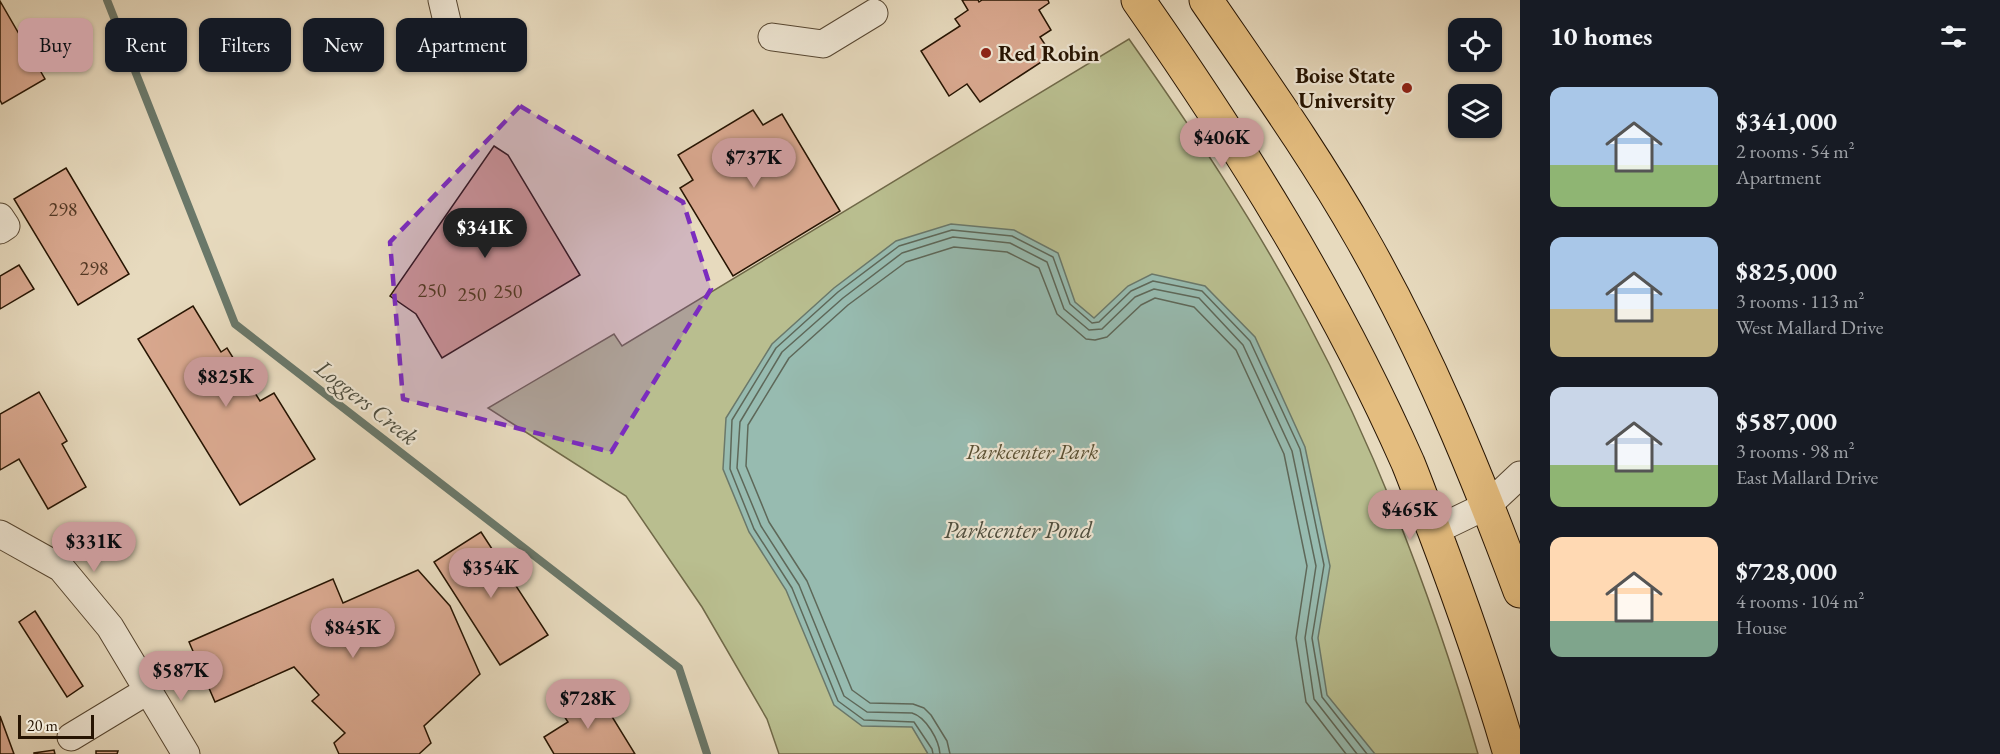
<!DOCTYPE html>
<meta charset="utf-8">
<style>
:root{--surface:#171b24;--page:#242831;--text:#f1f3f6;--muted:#9ea1a6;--accent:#c59692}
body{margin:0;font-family:"EB Garamond",serif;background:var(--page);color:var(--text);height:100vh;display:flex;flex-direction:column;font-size:22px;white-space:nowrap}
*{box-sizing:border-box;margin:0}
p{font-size:20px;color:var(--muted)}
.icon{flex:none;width:33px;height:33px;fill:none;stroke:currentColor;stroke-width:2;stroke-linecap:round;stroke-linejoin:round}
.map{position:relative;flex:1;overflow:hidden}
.sheet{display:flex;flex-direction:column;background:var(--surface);width:480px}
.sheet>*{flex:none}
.hud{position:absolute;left:18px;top:18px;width:570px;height:54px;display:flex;gap:12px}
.tools{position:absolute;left:1448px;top:18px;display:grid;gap:12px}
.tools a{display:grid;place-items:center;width:54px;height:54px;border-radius:12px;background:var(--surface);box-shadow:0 2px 4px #0004;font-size:30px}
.scale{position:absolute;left:18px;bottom:15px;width:76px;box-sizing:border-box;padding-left:6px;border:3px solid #261402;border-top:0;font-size:16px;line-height:21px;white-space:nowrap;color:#261402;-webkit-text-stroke:4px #efe7d5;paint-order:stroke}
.price{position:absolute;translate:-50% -51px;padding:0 14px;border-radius:21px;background:var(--accent);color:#111;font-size:20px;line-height:39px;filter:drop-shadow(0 2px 3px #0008)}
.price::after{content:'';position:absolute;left:50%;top:36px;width:18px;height:14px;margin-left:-9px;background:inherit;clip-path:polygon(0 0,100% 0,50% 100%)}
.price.on{background:#222;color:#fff}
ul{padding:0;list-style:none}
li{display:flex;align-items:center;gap:18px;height:150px;padding:0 30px}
li span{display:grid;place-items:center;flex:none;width:168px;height:120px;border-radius:12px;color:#555}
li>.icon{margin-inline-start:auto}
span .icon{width:72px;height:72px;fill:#fffc;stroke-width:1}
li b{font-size:26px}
h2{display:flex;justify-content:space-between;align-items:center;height:72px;padding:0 30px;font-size:26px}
.tag{padding:0 21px;border-radius:12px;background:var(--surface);box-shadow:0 2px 4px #0004;font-size:21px;line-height:54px}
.tag.on{background:var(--accent);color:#111}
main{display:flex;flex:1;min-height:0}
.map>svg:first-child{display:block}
</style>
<main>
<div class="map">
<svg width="1520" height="754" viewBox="0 0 1520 754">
<rect width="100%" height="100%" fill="#e7dabe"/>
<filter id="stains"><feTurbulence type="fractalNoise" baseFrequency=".00333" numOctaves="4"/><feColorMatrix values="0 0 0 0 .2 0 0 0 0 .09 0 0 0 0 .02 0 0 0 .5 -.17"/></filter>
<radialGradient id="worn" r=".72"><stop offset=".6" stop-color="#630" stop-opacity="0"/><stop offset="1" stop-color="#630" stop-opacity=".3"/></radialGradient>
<path fill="#b9be8f" stroke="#706948" stroke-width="1.5" d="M1129,39c64,91 125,182 177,280 73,137 129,286 172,435h-699l-12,-35 -65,-112 -76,-111 -138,-88 126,-74 8,12z"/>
<path fill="#97bbb0" stroke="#6a786a" stroke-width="1.5" d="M951,224l63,6 44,23 17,49 19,16 34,-32 24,-12 53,12 50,51 50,110 25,119 -12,72 9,57 48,59h-447l-16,-27 -50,-1 -28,-21 -48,-115 -37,-58 -26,-63 3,-51 46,-74 62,-56 62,-47z"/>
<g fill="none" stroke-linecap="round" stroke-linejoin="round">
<path stroke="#5e6859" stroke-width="1.5" d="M933,754l-1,-5 -18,-27 -50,-2 -26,-19 -46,-113 -38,-59 -24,-60 2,-49 44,-72 62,-56 61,-46 53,-16 60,6 41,21 17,47 22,19 7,-1 32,-31 22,-10 49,10 48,50 50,108 24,116 -12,73 10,59 45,57
M940,754c-1,-14 -14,-37 -28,-41l-45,-1 -23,-16 -45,-111 -38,-59 -24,-58 3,-46 42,-70 61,-54 59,-45 51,-16 57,6 37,19 17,47 25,21 13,-1 33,-32 19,-8 45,9 44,47 49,106 24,115 -11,72 9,61 43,55
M950,754l-3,-13 -16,-26 -7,-7 -11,-4 -43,-1 -18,-13 -45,-109 -38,-59 -23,-56 2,-41 41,-67 59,-53 58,-43 48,-15 53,5 32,16 18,46 29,25 9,1 12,-3 34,-32 14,-7 39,9 42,43 48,104 23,112 -11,72 10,64 40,52"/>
<path stroke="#6a786a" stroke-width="8" d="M107,0l128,324 444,344 28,86"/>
</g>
<path fill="#d9a88f" stroke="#261402" stroke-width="1.5" d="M962,0h16l1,2 3,-2h66l1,3 -10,7 12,20 -11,7 12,18 -72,47 -13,-18 -18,12 -28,-45 39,-25 -5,-7 13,-9z
M0,1l45,78 -43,25 -2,-4z
M753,110l10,15 19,-11 58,97 -107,65 -53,-88 13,-8 -15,-25z
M494,146l14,9 72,120 -138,83 -26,-44 -26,-18z
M66,168l63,106 -51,31 -64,-106z
M19,265l15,24 -34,20v-33z
M193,306l28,46 6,-4 33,53 14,-8 41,66 -75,46 -102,-166z
M39,392l28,49 -5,3 24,43 -38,22 -29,-50 -19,11v-56z
M481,532l67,103 -48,30 -66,-103z
M418,570l32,36 30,68 -56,52 7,17 -12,11h-80l-5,-11 11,-10 -33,-32 7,-6 -25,-28 -79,35 -26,-60 144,-63 10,24z
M35,611l48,75 -16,11 -48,-75z
M595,689l40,65h-81l-10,-17 24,-15 -8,-12z
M0,716l14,38h-14z
M54,750l1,4h-21v-1z
M96,751h22l-1,3h-21z"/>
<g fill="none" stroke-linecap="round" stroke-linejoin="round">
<defs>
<path id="minor" d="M442,0l11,47
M772,37l51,7 51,-31
M0,217l6,9 -6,4
M1434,531l54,-26 32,-30
M0,534l61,34 49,59 76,127
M71,737l76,-46"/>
<path id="major" d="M1138,0c103,147 197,298 270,463 9,22 17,45 26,67 28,74 54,148 76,224
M1206,0c54,79 109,156 156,239 64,112 113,231 158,352"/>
</defs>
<use href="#minor" stroke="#564631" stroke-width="29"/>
<use href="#major" stroke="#261402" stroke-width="35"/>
<use href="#minor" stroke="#efe7d5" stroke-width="27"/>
<use href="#major" stroke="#e4bd7f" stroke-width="33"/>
</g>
<path fill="#7b2cbf" fill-opacity="0.2" stroke="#7b2cbf" stroke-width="4.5" stroke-dasharray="12 8" stroke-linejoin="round" d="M520,106l163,96 28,87 -100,163 -208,-53 -13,-157z"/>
<g fill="#8f2418" stroke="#efe7d5" stroke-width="2">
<circle cx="986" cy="53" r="6"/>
<circle cx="1407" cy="88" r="6"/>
</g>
<g text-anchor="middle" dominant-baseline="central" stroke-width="4.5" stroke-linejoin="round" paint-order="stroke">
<g font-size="20" fill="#533925">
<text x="63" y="209">298</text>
<text x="94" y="268">298</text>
<text x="432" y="290">250</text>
<text x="508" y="291">250</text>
<text x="472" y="294">250</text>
</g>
<g font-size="22" font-weight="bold" fill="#261402" stroke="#efe7d5" text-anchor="start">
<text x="998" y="53">Red Robin</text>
<text x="1395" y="75" text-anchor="end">Boise State<tspan x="1395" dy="25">University</tspan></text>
</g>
<g font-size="22" font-style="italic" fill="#595033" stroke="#efe7d5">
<text x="1032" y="451">Parkcenter Park</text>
</g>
<g font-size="24" font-style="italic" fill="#4e4e3f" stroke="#efe7d5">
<text transform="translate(367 402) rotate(38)">Loggers Creek</text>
<text x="1018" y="529">Parkcenter Pond</text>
</g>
</g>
<rect width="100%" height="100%" filter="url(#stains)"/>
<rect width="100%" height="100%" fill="url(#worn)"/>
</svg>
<div class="tools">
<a><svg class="icon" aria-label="locate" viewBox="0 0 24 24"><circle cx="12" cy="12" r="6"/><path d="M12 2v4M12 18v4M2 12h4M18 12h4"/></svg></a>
<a><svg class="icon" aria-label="layers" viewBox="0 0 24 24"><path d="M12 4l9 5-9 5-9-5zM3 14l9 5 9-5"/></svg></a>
</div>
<div class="scale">20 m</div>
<b class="price" style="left:1222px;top:169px">$406K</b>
<b class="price" style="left:754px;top:189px">$737K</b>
<b class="price on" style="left:485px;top:259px">$341K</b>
<b class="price" style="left:226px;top:408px">$825K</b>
<b class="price" style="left:1410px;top:541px">$465K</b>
<b class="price" style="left:94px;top:573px">$331K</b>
<b class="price" style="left:491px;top:599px">$354K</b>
<b class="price" style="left:353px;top:659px">$845K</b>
<b class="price" style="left:181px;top:702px">$587K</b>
<b class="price" style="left:588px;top:730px">$728K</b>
<div class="hud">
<a class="tag on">Buy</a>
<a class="tag">Rent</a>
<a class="tag">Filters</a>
<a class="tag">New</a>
<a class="tag">Apartment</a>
</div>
</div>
<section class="sheet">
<h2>10 homes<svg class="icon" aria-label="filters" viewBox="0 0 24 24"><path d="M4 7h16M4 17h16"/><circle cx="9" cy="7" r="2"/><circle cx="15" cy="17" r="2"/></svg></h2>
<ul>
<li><span style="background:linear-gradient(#a9c7e8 65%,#8fb573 0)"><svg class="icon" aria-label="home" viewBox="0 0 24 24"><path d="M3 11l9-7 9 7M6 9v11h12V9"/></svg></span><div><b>$341,000</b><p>2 rooms · 54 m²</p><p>Apartment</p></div></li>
<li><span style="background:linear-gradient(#a9c7e8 60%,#c2b280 0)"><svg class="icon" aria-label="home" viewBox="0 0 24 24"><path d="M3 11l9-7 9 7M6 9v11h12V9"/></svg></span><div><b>$825,000</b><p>3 rooms · 113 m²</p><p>West Mallard Drive</p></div></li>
<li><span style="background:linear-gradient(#c9d6e8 65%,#8fb573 0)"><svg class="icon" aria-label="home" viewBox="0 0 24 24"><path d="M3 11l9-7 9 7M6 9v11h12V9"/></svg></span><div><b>$587,000</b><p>3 rooms · 98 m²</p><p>East Mallard Drive</p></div></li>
<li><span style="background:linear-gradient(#ffd9b3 70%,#7fa58c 0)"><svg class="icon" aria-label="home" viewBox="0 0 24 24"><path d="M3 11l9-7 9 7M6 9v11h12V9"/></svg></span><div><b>$728,000</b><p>4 rooms · 104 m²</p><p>House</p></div></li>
</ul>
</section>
</main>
